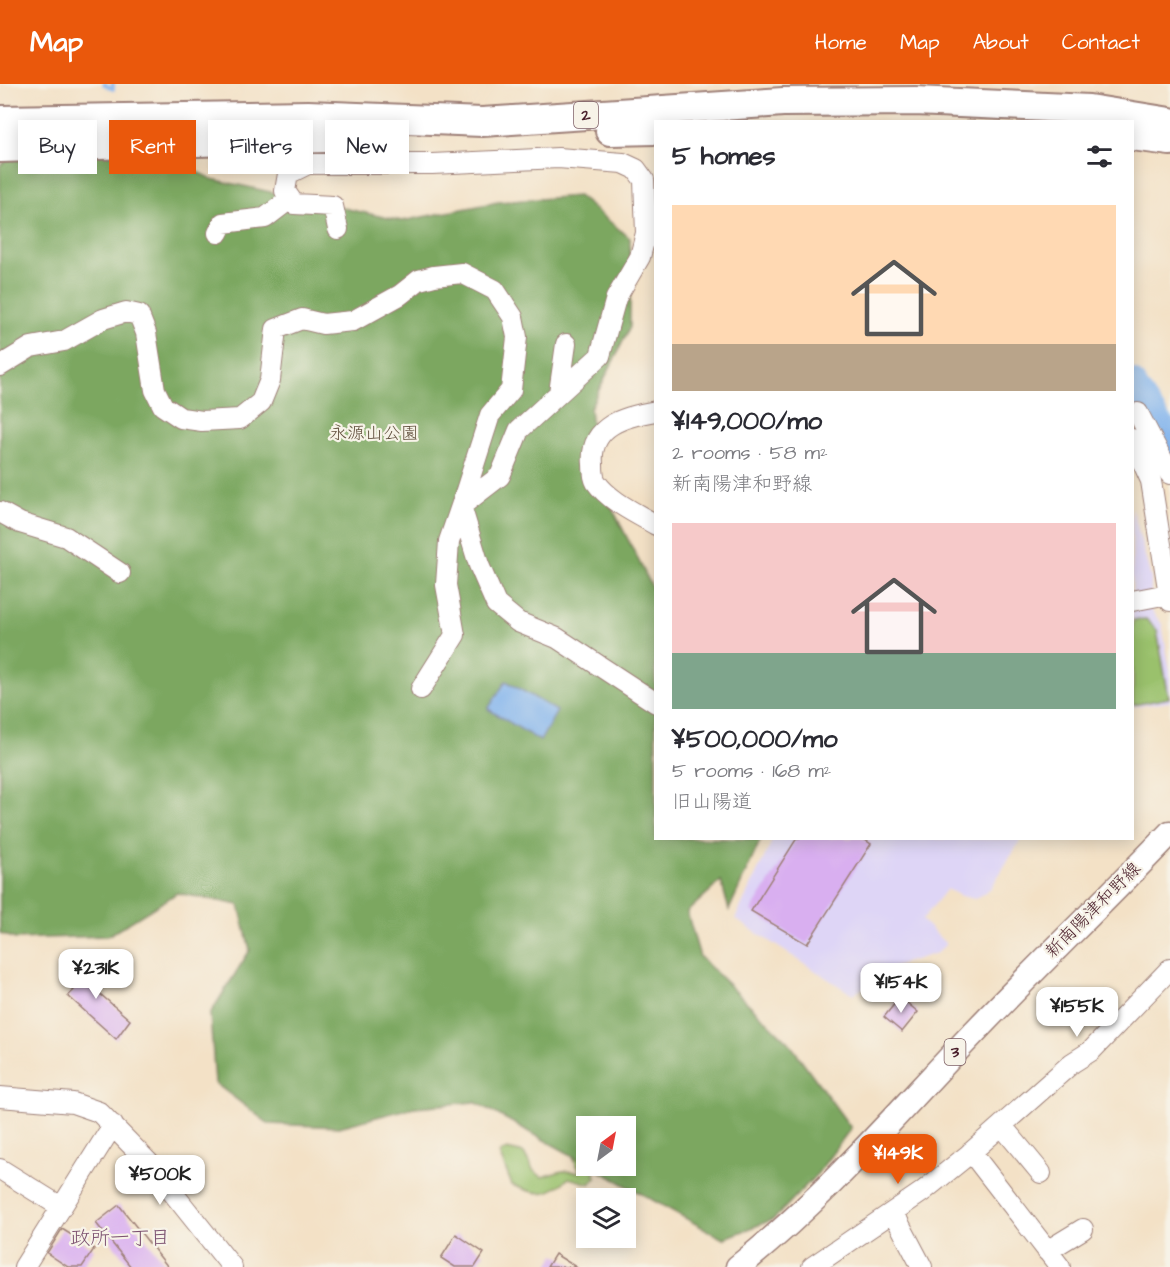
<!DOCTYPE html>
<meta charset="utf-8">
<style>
:root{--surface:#fff;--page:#f2f2f3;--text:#2b2b33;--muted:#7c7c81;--accent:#ea580c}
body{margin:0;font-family:"Architects Daughter","Klee One",sans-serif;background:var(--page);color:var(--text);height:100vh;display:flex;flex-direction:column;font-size:22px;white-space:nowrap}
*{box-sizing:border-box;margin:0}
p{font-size:20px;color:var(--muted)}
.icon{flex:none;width:33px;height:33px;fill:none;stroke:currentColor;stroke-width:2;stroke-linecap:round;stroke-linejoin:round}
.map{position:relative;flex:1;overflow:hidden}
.panel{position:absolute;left:654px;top:36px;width:480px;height:720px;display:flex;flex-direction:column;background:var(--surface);border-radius:0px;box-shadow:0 3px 15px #0003}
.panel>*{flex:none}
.banner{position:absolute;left:18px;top:36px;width:546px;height:54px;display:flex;gap:12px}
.needle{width:39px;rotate:32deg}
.buttons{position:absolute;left:576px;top:1032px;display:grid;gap:12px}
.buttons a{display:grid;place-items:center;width:60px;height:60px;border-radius:0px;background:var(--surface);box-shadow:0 3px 15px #0003;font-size:30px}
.price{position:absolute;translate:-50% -51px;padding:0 14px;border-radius:12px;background:#fff;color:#222;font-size:20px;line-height:39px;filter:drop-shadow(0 2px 3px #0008)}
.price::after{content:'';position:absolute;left:50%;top:36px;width:18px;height:14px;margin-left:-9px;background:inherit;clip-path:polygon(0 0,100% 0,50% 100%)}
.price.current{background:var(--accent);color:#fff}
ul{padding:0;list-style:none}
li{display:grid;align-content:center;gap:12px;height:318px;padding:0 18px}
li span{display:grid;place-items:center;height:186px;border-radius:0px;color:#555}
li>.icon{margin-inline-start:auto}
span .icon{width:108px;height:108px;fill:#fffc;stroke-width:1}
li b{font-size:26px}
h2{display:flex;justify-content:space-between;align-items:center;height:72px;padding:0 18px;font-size:26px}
.tag{padding:0 21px;border-radius:0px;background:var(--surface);box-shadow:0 3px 15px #0003;font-size:21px;line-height:54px}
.tag.current{background:var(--accent);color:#fff}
header{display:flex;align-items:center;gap:36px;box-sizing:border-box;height:84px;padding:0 30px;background:var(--accent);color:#fff}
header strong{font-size:28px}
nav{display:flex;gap:33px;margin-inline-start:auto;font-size:21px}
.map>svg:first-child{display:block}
</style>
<header>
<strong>Map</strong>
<nav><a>Home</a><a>Map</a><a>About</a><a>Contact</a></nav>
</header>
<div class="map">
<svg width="1170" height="1183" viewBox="0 0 1170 1183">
<rect width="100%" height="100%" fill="#f7f3e8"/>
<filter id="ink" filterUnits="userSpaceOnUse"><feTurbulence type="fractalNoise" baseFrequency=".0167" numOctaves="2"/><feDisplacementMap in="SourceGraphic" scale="12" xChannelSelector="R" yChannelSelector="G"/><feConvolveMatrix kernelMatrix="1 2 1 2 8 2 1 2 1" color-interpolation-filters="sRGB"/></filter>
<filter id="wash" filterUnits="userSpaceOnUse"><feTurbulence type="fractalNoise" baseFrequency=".008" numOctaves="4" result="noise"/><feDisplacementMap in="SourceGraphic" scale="24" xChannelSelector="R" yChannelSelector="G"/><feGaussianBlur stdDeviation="1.35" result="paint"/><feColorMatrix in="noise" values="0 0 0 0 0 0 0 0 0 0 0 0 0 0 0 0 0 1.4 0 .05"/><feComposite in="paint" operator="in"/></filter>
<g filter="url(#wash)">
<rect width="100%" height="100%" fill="#f3e1c6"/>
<path fill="#ded5f6" d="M1132,423l19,71v32l11,14 8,47v31l-37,5z
M773,755h248l-30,49 -16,11 -14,-3 -14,-7 -25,31 24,24 -9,9 -42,13 -42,29 -118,-76z"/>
<path fill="#9ac16c" stroke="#72704c" stroke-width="1.5" d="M1146,535l11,11 12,68 -36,7v-85z
M586,1046v36h16l-8,4 2,7 -6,7 -21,-6c-22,19 -30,18 -57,7l-13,-32 8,-4 17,4 9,17 9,7 20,-6 18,1 -16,-36z"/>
<path fill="#7ba760" stroke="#626346" stroke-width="1.5" d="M115,50l97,45 190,42 96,-19 80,-6 52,42v89l-40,81 8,72 57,113 1,245 105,1 -32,71 -8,-29 -34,31 13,45 90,87 61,84 -33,45 -44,46 -51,20 -132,-73h35v-40h-40v37l-111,-61 -60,5 -76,20 -70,-3 -54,-41 -5,-69 40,-64 -11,-45 -62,-12 -69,43 -93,3 -15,-6v-768l9,-6z"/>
<path fill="#81b3ed" stroke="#66698c" stroke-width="1.5" d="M506,597l51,30 -17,30 -52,-32z"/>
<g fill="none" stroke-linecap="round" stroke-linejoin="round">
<path stroke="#81b3ed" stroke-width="4" d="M104,0l9,5v-5"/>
<path stroke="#81b3ed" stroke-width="24" d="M1132,297l32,47 6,16"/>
</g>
<g id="blocks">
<path fill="#d9aff0" d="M797,754h65l9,6 -64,100 -56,-33z
M89,875l12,11 -8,8 8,8 -2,7 31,27 -14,19 -48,-43 6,-6 -8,-8z
M900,913l18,15 -16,20 -18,-15z
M119,1121l49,62h-37l-35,-44z
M62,1145l32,20 -12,18h-14l-21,-14z
M456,1150l28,19 -9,14h-20l-14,-9z
M555,1170l21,13h-29z"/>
</g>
</g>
<g filter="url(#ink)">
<use href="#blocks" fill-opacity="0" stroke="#9e8078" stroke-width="1.5"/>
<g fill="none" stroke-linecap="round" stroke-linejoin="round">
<defs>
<path id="minor" d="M338,145l-5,-23 -39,-2 -9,-13 3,-17 20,-10h124l126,-6 65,5 13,6 8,11 2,53 -6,24 -24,41 -16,58 -81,74 -19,46 -39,30 -12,35 -3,44 9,50 -34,54
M218,149l5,-10 42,-5 25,-19
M0,282l31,-19 33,-6 39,-22 23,-7 13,3 7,18 9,57 8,16 18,12 21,3 38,-2 21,-17 9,-22 6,-51 26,-10 21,5 30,-3 47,-26 19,-15 15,-4 28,-3 33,17 18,27 4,20 -6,53 -21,25 -29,91 18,59 17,39 22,18 39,16 99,65
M559,309l7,-49
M656,327c-30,5 -67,14 -63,53 0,5 0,13 3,18 13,19 40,31 60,43
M1138,329l32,61
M1132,355l19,42 19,120
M0,428l20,11 46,14 54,36
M1132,517l36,-7
M0,1013l73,6 26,9 50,51 83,104
M1002,1042l39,47
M971,1068l89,115
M0,1085l61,38
M893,1128l29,55
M1047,1167l36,-22
M24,1183l89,-142
M812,1183l110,-75 46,-37 104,-92 19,-12 79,-82"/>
<path id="major" d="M738,1183c83,-66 153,-147 225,-223 68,-72 139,-140 207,-211"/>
<path id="highway" d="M0,36l308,-5 174,7 301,-20 132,-1 174,8 81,13
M610,47l46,-1
M1132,52l38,5
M0,64l389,-12"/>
</defs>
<use href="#minor" stroke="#9e8078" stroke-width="22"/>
<use href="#major" stroke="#9e8078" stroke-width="27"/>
<use href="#highway" stroke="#9e8078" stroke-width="32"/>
<use href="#minor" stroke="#fff" stroke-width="20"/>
<use href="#major" stroke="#fff" stroke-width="24"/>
<use href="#highway" stroke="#fff" stroke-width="28"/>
</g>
</g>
<g text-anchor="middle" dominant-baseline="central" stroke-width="4.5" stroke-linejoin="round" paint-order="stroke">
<g fill="#f7f3e8" stroke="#7e5f64" stroke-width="1.5">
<rect x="574" y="18" width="24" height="26" rx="4.5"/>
<rect x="944.5" y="955" width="21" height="26" rx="4.5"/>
</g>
<g font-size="16" font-weight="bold" fill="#4a1f2b">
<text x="586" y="31">2</text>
<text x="955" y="968">3</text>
</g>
<g font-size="18" fill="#62503e" stroke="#f7f3e8">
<text x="374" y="349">永源山公園</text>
</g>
<g font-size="18" fill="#4a1f2b" stroke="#f7f3e8">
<text transform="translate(1093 826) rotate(-45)">新南陽津和野線</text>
</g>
<g font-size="20" fill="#7c5170" stroke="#f7f3e8">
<text x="120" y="1154">政所一丁目</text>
</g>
</g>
</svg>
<div class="buttons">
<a><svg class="needle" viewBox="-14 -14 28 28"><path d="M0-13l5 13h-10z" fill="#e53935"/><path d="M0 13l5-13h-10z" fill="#7c7c81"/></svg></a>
<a><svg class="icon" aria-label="layers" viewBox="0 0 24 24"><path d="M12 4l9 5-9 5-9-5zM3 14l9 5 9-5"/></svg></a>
</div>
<b class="price" style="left:96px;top:916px">¥231K</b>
<b class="price" style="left:901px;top:930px">¥154K</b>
<b class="price" style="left:1077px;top:954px">¥155K</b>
<b class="price current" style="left:898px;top:1101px">¥149K</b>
<b class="price" style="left:160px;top:1122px">¥500K</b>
<div class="banner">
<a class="tag">Buy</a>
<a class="tag current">Rent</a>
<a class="tag">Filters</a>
<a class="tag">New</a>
</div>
<section class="panel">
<h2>5 homes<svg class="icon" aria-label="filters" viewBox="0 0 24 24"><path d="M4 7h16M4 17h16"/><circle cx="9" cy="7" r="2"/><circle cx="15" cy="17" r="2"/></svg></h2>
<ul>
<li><span style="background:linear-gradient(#ffd9b3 75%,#b9a48a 0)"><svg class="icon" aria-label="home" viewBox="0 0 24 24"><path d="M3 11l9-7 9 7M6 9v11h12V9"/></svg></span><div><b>¥149,000/mo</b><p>2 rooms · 58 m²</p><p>新南陽津和野線</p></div></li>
<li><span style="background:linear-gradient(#f6c9c9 70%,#7fa58c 0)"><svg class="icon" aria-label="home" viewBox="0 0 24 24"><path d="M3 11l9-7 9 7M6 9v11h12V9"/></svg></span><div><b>¥500,000/mo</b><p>5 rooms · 168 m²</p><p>旧山陽道</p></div></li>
</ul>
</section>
</div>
